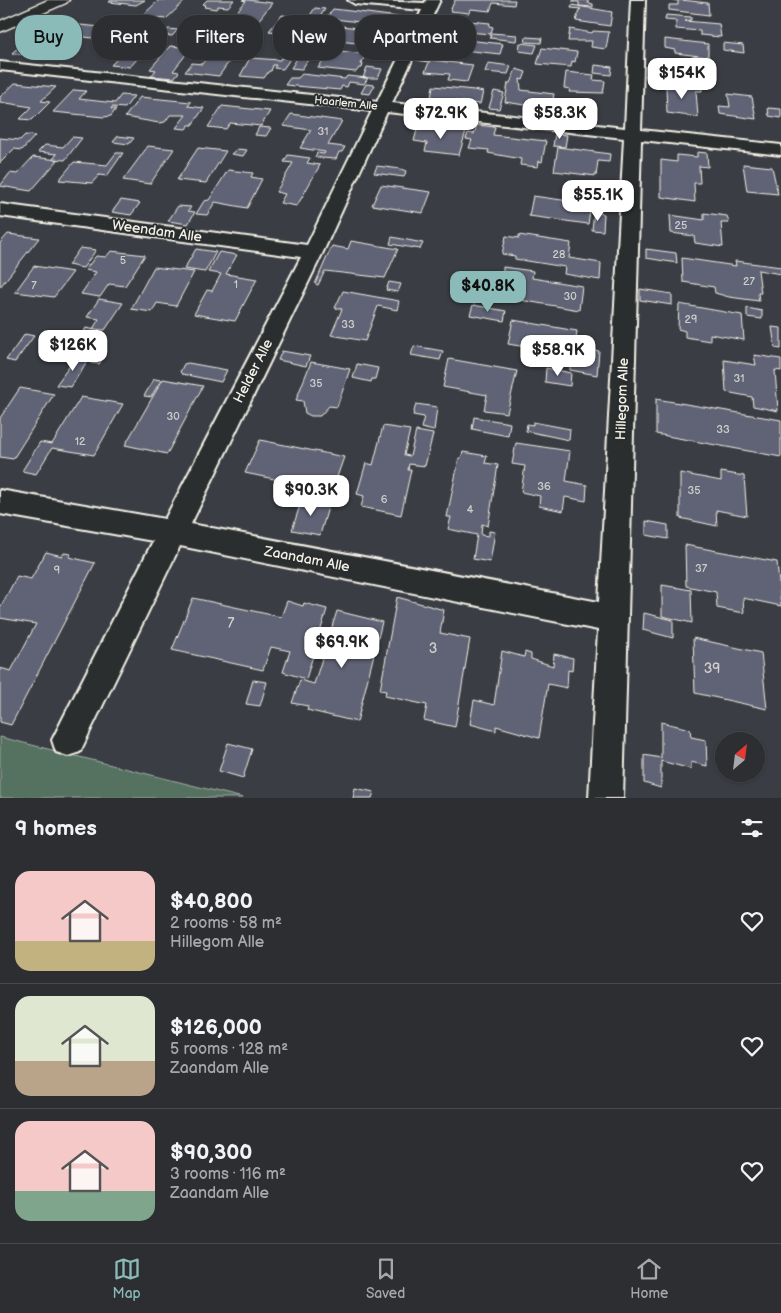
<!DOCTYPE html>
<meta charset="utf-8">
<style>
:root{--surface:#2c2e32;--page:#34363a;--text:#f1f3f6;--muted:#a6a8ac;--line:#484a4d;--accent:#8bbbb9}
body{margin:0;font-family:"Balsamiq Sans",sans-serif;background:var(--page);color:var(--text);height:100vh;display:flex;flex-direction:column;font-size:19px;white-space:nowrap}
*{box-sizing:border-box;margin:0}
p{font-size:16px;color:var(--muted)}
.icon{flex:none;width:28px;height:28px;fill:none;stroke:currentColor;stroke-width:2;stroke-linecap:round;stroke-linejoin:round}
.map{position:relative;height:798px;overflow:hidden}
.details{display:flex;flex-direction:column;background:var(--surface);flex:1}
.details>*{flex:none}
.guide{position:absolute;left:15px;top:15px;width:500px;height:45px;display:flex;gap:10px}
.needle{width:32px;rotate:28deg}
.buttons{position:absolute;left:715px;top:732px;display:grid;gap:10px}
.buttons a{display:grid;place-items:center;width:50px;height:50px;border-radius:50%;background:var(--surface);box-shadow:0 1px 4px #0004,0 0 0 1px var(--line);font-size:25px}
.price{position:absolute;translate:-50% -42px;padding:0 11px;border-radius:10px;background:#fff;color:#222;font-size:16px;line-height:32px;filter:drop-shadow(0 1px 2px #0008)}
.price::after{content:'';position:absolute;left:50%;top:30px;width:15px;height:11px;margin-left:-8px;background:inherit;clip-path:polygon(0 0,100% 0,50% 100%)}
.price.on{background:var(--accent);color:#111}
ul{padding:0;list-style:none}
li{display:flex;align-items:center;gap:15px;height:125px;padding:0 15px}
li+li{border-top:1px solid var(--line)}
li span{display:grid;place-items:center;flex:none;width:140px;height:100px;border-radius:15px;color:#555}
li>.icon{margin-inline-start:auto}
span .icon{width:60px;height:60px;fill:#fffc;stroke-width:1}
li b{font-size:21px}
h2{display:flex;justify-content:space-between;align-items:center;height:60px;padding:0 15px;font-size:21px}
.chip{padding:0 18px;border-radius:20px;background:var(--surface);box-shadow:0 1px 4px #0004,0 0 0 1px var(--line);font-size:18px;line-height:45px}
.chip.on{background:var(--accent);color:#111}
.tab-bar{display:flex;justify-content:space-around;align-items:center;height:70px;border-top:1px solid var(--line);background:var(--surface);font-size:14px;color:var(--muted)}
.tab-bar a{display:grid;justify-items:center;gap:2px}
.tab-bar .on{color:var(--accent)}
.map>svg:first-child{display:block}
</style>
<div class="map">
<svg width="781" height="798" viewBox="0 0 781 798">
<rect width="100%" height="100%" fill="#3a3d43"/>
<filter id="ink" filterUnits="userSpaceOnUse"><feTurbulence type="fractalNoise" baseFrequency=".02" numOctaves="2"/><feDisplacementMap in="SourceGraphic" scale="10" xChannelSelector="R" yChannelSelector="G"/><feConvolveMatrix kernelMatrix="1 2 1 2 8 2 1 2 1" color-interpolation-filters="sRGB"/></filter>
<g filter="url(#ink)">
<path fill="#557160" stroke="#a4b1a4" d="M0,737l243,61h-243z"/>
<path fill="#616375" stroke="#f4f1e8" d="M111,0h34l-9,5 -27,-3z
M159,0h27l-20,19 -24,-3z
M207,0h27l-6,7 -10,-1 -2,3 -12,-2 2,-2 -3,-1z
M248,0l24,3 -14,18 -27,-3 15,-17 -4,-1z
M455,0h60l-1,5 -21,-2 -3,8 -19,-2 -2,4 -19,-2z
M573,0h15v3l5,1v3l-14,-1v-4h-6z
M682,0l26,3 1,12 -40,-5v-5h9v-4l-4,-1z
M572,5l40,7 -2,14 -34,-5 3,-11 2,-1 -10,-1z
M315,8l10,1 -7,11 -10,-2z
M333,9l34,4 31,4 -5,9 -67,-8z
M282,15l25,3 -12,16 -26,-3z
M666,15l25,2v3l-6,1 34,3 2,13 -21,-2v-4l-24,-2v-8l-11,-1z
M57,20l16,2 -5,4 -16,-1z
M319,20l10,1 -3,3 40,5 -2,4 25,3 -6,10 -53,-6 6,-10 -20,-4z
M459,20l31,3 -1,3 4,1 -2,6 26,2 -1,6 -26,-3 1,-4 -35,-3z
M80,25l32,3 -11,11 -33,-4z
M126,26l30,4 2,-2h6l-4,4h-5l-11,10 -31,-4z
M42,27l19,2 -31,27 -18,-3z
M253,27l8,1 -6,7 -9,-1z
M168,29l10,1 -6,6 -10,-1z
M570,29l22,4 1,-2 16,1 -3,17 -15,-2 1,-6h-24z
M236,36l18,1 -8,13 -17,-2z
M440,37l63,7 -3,10 -65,-7z
M526,37l16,1 -1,5 -16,-1z
M665,39l43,5v13l-33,-4v-3l-10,-2z
M520,43l17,2 -3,8 -15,-2z
M723,43l20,2 1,8 -21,-3z
M170,46l21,2 -18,23 6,1 -5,6 -23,-2 5,-6 -6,-1z
M383,46l10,2 -4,6 -16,-2 1,-3 7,1z
M422,47l13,2 -3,7 -13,-2z
M542,48l35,4 -2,10 -3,-1 -1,6 -34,-3z
M330,50l36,4 -5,10h2l-1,4h-3l-3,4 -38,-4z
M212,51l23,2 -16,23 -34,-4 7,-9 10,1z
M418,55l12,2 -2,5 -12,-2z
M120,56l18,2 -8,9 -19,-2z
M298,57l11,1 -7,11 -11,-1z
M250,58l30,2 1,-2 9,1 -7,10 -9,-1 2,-3h-3l-2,6h-2l-5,7 -24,-2z
M430,60l43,5 -6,17 -19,-2 2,-6 -25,-2z
M488,63l23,3 -3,8 -23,-2z
M661,63l43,4 2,12 -45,-4z
M595,65l17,2 -1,8 -17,-2z
M367,67l15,2 -4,9h-15z
M516,69l10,3 -3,8 -3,-1 1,11 33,4 -3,15 -46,-7 3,-19h2z
M566,72l28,3 -1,5 12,1 -2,12 -34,-1 1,-3 -6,-1z
M302,74l43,5 2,-3 21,2 -4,6 -15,-2 -2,5 -5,-1 -2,4 -55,-5 5,-7h8z
M15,83l41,4 -15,14 9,1 -18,18 -12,-1 12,-12 -32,-5v-5z
M366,84l9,1 -5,9 -9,-1z
M670,84l32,4v3h-6l2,26 -31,-4 -1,-26h5z
M433,86l41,4 9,2 -3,12 -33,-4 -1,5 -16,-1z
M74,90l12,1 -7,8 36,4 6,-8 13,1 -9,12 -13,-1 -1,2h5l-5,7 -7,1 -51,-5z
M494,91l10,2 -5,16 -10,-1z
M728,94l24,3 4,22 -36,-5 -1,-8 11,1z
M140,97l51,5 -3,4 16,2 -12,17h-3l-3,4 -10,-1 10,-13h-16l-5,7 -6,1 -34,-6z
M222,106l48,5 -9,15 -31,-3 -4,6 -18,-2z
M768,108l13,1v9l-12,-2z
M291,114l51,7 -14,24 17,2 -3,5h-3l-3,7 -15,-1 -6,-1 2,-4 7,1 1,-2 -25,-4 11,-18 -28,-4z
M477,125l18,2 -2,8 53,6 -4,21 -3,-1 -1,6 -18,-2 1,-6 -33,-6 1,-3 -20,-2 3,-8 -6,-1 2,-6 6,1z
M418,126l48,5 -7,24 -34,-4 2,-8 -13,-2z
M259,127l12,1 -5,8 -11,-1z
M555,134l12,1 -2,12 -12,-1z
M25,135l10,1 -13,14 -8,-1 -14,14v-25l20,2z
M118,136l16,2 -5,6 -16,-2z
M72,137l10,1 -17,22 -12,-1 4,-5 -19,-2 7,-7 18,2z
M148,146l26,3 -24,35 -27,-4z
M558,147l52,7 -1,8 -11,-1 -2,15 -42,-5z
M198,148l28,3 -20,32 -29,-3z
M237,149l10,1 -4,6 -12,-2z
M697,152l10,1 1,14 -9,-1 1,17h-6l1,19 -34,-5v-37l16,2v-7l20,2z
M116,153h7l-16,23 -8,-1 -7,8 -33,-3 15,-18 33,3z
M288,155l22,3 -3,5 13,2 -23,41 -17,-3 5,-9 -9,-2 17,-29 -9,-1z
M33,157l25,3 -27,31 -31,-5 10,-13 7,1z
M743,164l29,3 6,27 -31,-3z
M377,166l24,3 5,2 -2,6 -30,-4z
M228,170l25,3 -2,4 11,2 -15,29 -32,-6 -8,13 -11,-1 8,-13 5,-1z
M381,185l50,7 -8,21 -51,-8z
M533,196l58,8 -3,20 -59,-8z
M121,200l19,3 -9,12 -19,-3z
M178,206l13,1 -3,4 7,1 -7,12 -20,-3z
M594,212l10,2 -1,17 -11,-1z
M704,213l23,3 2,7h-8l2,24 -28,-4 -1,-7 -23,-3 -1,-18 34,5z
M8,234l31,4 -39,49v-44z
M519,235l52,8 -2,15 32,5 -1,17 -36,-6 1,-7 -50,-8v-3l-13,-2 4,-18 13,2z
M392,237l31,6 -3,6 -30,-5z
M351,241l47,8 -13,29 -60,-7 -7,14 -3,-1 17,-38 16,3z
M80,248l16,2 -13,18 -15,-3z
M196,249l20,3 -11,20 -21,-3z
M646,249l30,4 1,10 -31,-5z
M111,251l34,4 -20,31 -16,-2 -9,13 -19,-3 15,-22 -11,-2 11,-14 10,1z
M219,252l18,3 -11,19 31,5 -22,42 -41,-7 13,-24 5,1 9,-17 -13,-2z
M682,258l54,8 -1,-5 46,6v7l-23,-4 3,23h-3l1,8 -30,-4 -14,-4 -1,-6 -31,-5z
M34,266l39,6 -19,25 -39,-5z
M154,267l40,5 -18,34 -19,-3 -5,9 -21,-3z
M503,267l30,4 -1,7 50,8 -3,24 -65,-11 2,-13 -13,-2z
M389,282l12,2 -3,8 -12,-2z
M640,289l32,5v11l-32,-5z
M343,291l56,10 -2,9 -19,-4 -13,35 -34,-6 11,-26 -7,-1z
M99,299l24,4 -18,27 -12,-1 6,-10 -12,-2z
M679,304l63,11 2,25 -34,-6v7l-25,-4v-6l-7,-2z
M473,305l33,6 -2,10 -34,-6z
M747,308l15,3v8l-15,-2z
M513,320l64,11 -2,16 24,4 -2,24 -27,-5v-5l-46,-9 2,-9 -18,-3z
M772,327l9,1v21l-6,-1z
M86,328l14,3 -5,8 -14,-3z
M25,334l9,2 -19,26 -9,-2z
M414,346l29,5 -3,9 -29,-5z
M282,351l28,5 -4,10 -28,-6z
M96,355l8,1 -5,8 -8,-1z
M754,355l27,4v12l-6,-1 3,41 -25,-5 -1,-9 -26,-5 -2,-32 32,5z
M76,357l13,1 -18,29 -15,-2z
M449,359l68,12 -10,42 -23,-3 3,-15 -44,-8z
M311,362l39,7 -13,38 -8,-1 -9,10h-9l-6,-3 -2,-12 -7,-1z
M188,363l39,7 -6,12 -39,-8 -2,-2 4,-8z
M357,364l21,4 -3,11h-3l-1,3 -18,-4z
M546,368l25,5 -1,13 -25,-4z
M154,379l7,1 -10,17 -7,-1z
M163,379l40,7 -36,68 -42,-9z
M20,388l34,6 -41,65 -13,-2v-39z
M81,397l42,7 -29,51 -42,-7 -16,26 -14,-3 18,-29 12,2z
M656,399l125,21v37l-125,-23z
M416,404l21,3 -3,24 -13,-3 3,-11 -11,-2z
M474,417l36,6 -2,13 -36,-7z
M533,422l37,7 -1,11 -43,-9 1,-7 6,1z
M383,426l27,4 -6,25 6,1 6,-25 17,3 -8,32 -16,-2 -1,6h3l-10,45 -40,-8 3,-11 -7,-2 9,-31 7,2z
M260,440l84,17 -12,34 -87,-18z
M516,443l54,8 -4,30 21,4 -1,16 -21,-4 -2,14 -24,-5 1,-10 -19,-4 4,-26 -13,-2z
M463,452l24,4 -2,7 13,2 -10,61 -6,-2 -1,11 8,1v-5l6,1 -5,30 -17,-3 4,-24 -29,-6 3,-12h-4l12,-59h2z
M721,472l23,4 3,40 -31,-6 1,16 -37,-8v-45l41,8z
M302,499l27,5 -9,31 -28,-5z
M646,521l22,4v14l-22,-4z
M685,545l92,17 4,44 -38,-8 1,15 -27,-5 -1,-16 -30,-6z
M46,552l16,4 2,-3 7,1 -2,3 26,6 -84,162 -11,-3v-54l11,3 25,-47 -36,-6v-10l17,-32 14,3z
M662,585l29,5 1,33 -30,-7z
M397,597l47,13 -4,23 30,6 -15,88 -31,-7 3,-15 -42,-9 1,-5 -6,-1z
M193,598l88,19 6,-16 16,5 1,-3 23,6 -21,70 -23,-7 7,-21 -19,-4 -8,23 -91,-20z
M337,611l45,11 -25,100 -50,-12 1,-4 -16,-3 8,-23 14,4z
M644,613l29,7v18l-30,-8z
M693,638l68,15 6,56 -72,-16z
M502,651l22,6 1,-5 6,2v5l22,7 1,-12 19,4 -1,13 -4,-1 -1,18 -19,-4 -9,54 -43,-12v5l-26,-7 4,-24 20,5z
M253,680l14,2 -7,24 -14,-2z
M661,722l29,7 1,8 15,3 1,26 -16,-4v7l-30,-8v27l-17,-5v-28l17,3z
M228,743l24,6 -9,29 -24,-7z
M355,788l19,4 -2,6h-19z"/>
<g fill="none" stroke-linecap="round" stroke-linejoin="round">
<defs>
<path id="minor" d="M348,0l77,3 1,-3h14l-48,103 233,25 6,-128h14l-4,130 140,15v10l-140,-15 -18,658h-34l9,-168 -418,-84 -100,206 -12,4 -12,-4 -4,-12 101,-199 -153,-27v-24l165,29 136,-262 -301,-41v-12l307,41 65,-134 -372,-41v-8l377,40 45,-92 -67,-6zM387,112l237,26 -25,464 -408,-78 132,-272z"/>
<path id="tertiary" d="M48,0h21l-3,3 -66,29v-11z"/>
</defs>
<use href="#minor" stroke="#f4f1e8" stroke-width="4"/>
<use href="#tertiary" stroke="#f4f1e8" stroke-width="3"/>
<use href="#minor" fill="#2a2d2e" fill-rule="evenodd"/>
<use href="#tertiary" fill="#2a2d2e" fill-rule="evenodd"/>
</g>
</g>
<g text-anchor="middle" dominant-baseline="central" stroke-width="4" stroke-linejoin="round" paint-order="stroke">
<g font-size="11" fill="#f4f1e8" stroke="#2a2d2e">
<text transform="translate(346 103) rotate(6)">Haarlem Alle</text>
</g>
<g font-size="11" fill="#cfcecb">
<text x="323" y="131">31</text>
<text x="681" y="225">25</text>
<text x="559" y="254">28</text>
<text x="123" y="260">5</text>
<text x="749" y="281">27</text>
<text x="236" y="284">1</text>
<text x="34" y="285">7</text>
<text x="570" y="296">30</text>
<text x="691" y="319">29</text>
<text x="348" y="324">33</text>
<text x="739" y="378">31</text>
<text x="316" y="383">35</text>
<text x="173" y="416">30</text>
<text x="723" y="429">33</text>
<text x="80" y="441">12</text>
<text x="544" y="486">36</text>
<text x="694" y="490">35</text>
<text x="384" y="499">6</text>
<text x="470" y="509">4</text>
<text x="701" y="568">37</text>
<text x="57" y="570">9</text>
</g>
<g font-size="14" fill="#f4f1e8" stroke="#2a2d2e">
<text transform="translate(157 231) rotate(8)">Weendam Alle</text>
<text transform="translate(253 371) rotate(-63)">Helder Alle</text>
<text transform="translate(622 399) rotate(-88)">Hillegom Alle</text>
<text transform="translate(307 559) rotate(11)">Zaandam Alle</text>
</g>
<g font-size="14" fill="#cfcecb">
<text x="231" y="623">7</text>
<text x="433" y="648">3</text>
<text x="712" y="668">39</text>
</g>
</g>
</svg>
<div class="buttons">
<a><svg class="needle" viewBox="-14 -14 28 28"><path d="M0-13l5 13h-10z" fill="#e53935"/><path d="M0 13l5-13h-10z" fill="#a6a8ac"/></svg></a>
</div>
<b class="price" style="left:682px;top:100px">$154K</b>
<b class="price" style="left:441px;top:140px">$72.9K</b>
<b class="price" style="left:560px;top:140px">$58.3K</b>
<b class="price" style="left:598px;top:222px">$55.1K</b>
<b class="price on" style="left:488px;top:313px">$40.8K</b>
<b class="price" style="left:73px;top:372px">$126K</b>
<b class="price" style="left:558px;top:377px">$58.9K</b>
<b class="price" style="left:311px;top:517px">$90.3K</b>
<b class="price" style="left:342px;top:669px">$69.9K</b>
<div class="guide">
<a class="chip on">Buy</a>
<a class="chip">Rent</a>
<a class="chip">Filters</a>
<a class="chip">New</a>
<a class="chip">Apartment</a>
</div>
</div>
<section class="details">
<h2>9 homes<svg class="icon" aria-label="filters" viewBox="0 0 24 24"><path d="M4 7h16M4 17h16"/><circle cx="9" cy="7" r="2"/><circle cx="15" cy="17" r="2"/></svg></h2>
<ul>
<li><span style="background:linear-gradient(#f6c9c9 70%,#c2b280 0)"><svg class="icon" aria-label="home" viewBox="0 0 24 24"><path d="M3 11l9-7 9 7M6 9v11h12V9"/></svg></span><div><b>$40,800</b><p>2 rooms · 58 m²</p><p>Hillegom Alle</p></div><svg class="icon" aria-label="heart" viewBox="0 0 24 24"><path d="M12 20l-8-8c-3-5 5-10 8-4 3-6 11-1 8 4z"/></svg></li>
<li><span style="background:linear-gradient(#dfe7d0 65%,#b9a48a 0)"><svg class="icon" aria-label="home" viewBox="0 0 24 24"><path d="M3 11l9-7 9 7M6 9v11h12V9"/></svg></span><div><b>$126,000</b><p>5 rooms · 128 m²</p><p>Zaandam Alle</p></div><svg class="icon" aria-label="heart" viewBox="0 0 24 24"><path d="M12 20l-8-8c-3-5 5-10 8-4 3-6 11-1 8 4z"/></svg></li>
<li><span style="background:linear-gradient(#f6c9c9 70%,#7fa58c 0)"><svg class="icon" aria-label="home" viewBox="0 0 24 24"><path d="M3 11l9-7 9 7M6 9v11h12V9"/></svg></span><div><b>$90,300</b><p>3 rooms · 116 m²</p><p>Zaandam Alle</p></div><svg class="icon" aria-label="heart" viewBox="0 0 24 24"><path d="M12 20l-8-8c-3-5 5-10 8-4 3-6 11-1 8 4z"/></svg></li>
</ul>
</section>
<nav class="tab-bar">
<a class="on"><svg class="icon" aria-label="map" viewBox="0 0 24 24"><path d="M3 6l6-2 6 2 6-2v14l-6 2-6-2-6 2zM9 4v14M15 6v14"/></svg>Map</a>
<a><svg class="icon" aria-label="saved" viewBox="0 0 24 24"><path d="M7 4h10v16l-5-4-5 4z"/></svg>Saved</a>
<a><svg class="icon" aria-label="home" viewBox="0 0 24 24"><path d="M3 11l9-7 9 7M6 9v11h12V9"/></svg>Home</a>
</nav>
